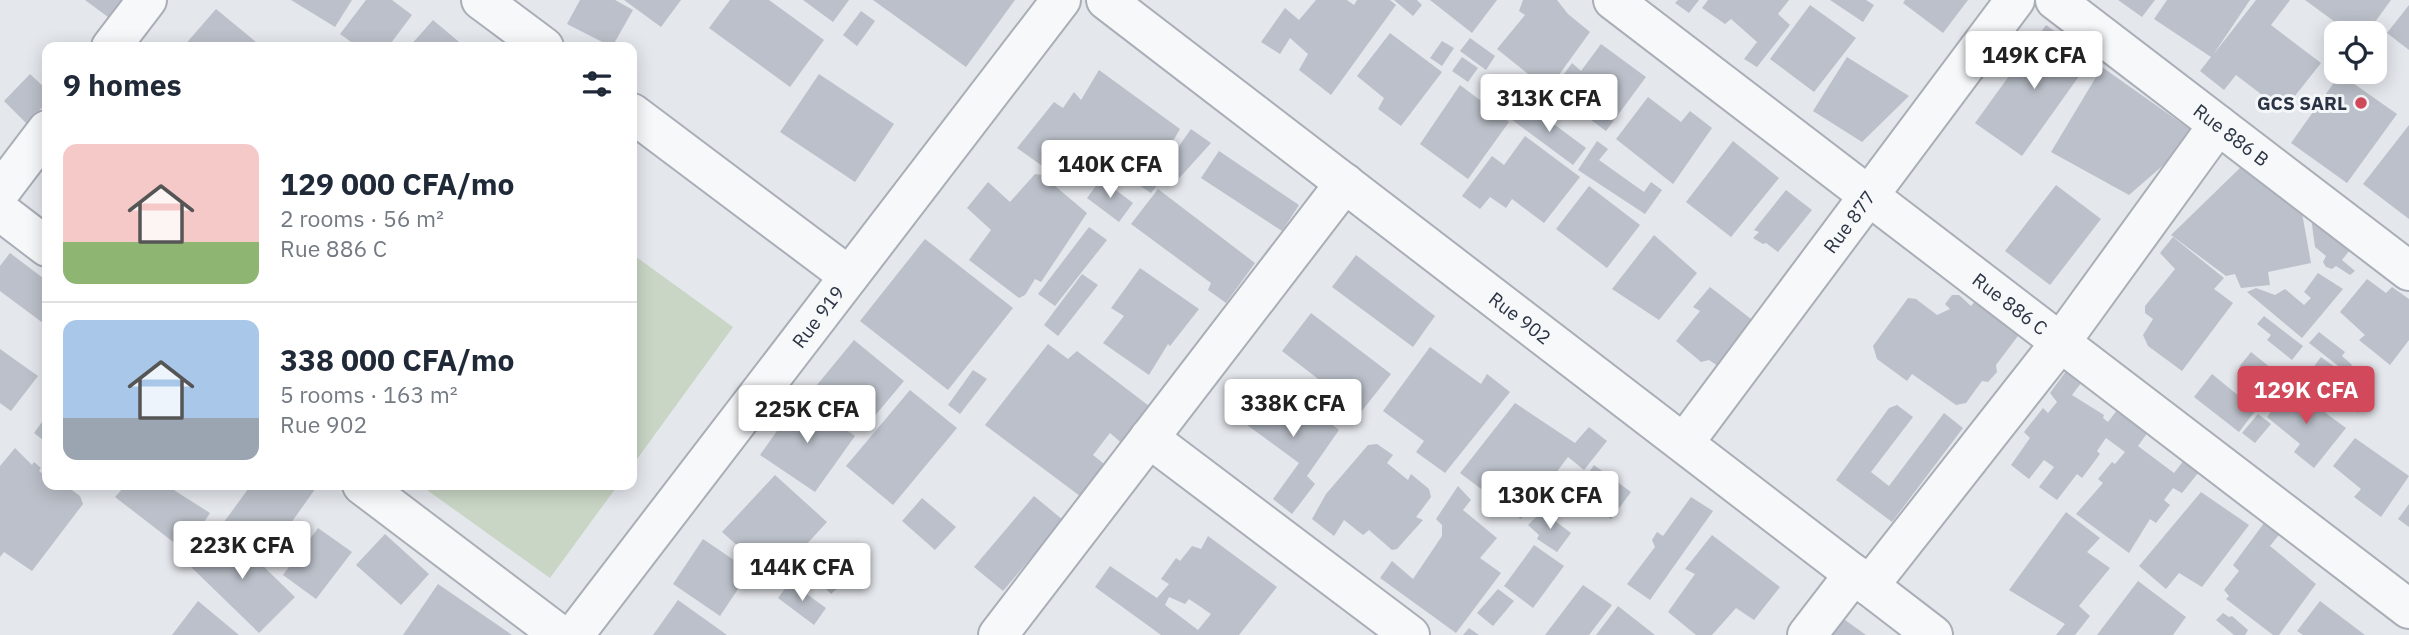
<!DOCTYPE html>
<meta charset="utf-8">
<style>
:root{--surface:#fff;--page:#f6f6f7;--text:#1f2937;--muted:#747a83;--line:#e0e1e3;--accent:#d1495b}
body{margin:0;font-family:"IBM Plex Sans",sans-serif;background:var(--page);color:var(--text);height:100vh;display:flex;flex-direction:column;font-size:26px;white-space:nowrap}
*{box-sizing:border-box;margin:0}
p{font-size:23px;color:var(--muted)}
.icon{flex:none;width:38px;height:38px;fill:none;stroke:currentColor;stroke-width:2;stroke-linecap:round;stroke-linejoin:round}
.map{position:relative;flex:1;overflow:hidden}
.side{position:absolute;left:42px;top:42px;width:595px;height:448px;display:flex;flex-direction:column;background:var(--surface);border-radius:14px;box-shadow:0 4px 18px #0003}
.side>*{flex:none}
.fabs{position:absolute;left:2324px;top:21px;display:grid;gap:14px}
.fabs a{display:grid;place-items:center;width:63px;height:63px;border-radius:14px;background:var(--surface);box-shadow:0 4px 18px #0003;font-size:35px}
.price{position:absolute;translate:-50% -60px;padding:0 16px;border-radius:7px;background:#fff;color:#222;font-size:23px;line-height:46px;filter:drop-shadow(0 2px 4px #0008)}
.price::after{content:'';position:absolute;left:50%;top:42px;width:21px;height:16px;margin-left:-10px;background:inherit;clip-path:polygon(0 0,100% 0,50% 100%)}
.price.current{background:var(--accent);color:#fff}
ul{padding:0;list-style:none}
li{display:flex;align-items:center;gap:21px;height:175px;padding:0 21px}
li+li{border-top:2px solid var(--line)}
li span{display:grid;place-items:center;flex:none;width:196px;height:140px;border-radius:14px;color:#555}
li>.icon{margin-inline-start:auto}
span .icon{width:84px;height:84px;fill:#fffc;stroke-width:1}
li b{font-size:30px}
h2{display:flex;justify-content:space-between;align-items:center;height:84px;padding:0 21px;font-size:30px}
.map>svg:first-child{display:block}
</style>
<div class="map">
<svg width="2409" height="635" viewBox="0 0 2409 635">
<rect width="100%" height="100%" fill="#e4e7ec"/>
<path fill="#c9d6c5" d="M632,254l101,73 -101,139z
M420,485h198l-68,93z"/>
<path fill="#bbc0ca" fill-rule="evenodd" d="M85,0h36l-13,17z
M291,0h61l-17,27z
M366,0h26l20,15 -24,32h-30l-18,-13z
M580,0h35l18,10 -21,37 -45,-23z
M624,0h57l-20,27z
M730,0h39l55,40 -34,47 -81,-59z
M803,0h46l-16,22z
M873,0h142l-49,67z
M1316,0h31l7,5 3,-5h33l6,5 -65,90 -32,-25 9,-16 -18,-16 -10,16 -19,-12 24,-34 14,12z
M1394,0h23l5,5 -9,11z
M1430,0h67l-25,33z
M1523,0h34l11,14 22,18 -42,58 -51,-41 28,-34 -6,-4z
M1678,0h21l-10,13 -14,-10z
M1708,0h81l-11,14 12,11 -33,42 -13,-8 13,-17 -26,-23 -6,5 -23,-16z
M1830,0h36l8,5 -11,17z
M1905,0h63l-25,33 -40,-30z
M2118,0h37l-13,17z
M2167,0h83l-37,55 43,-55h34l-19,25 50,38 -38,48 -47,-36 -12,15 -24,-19 11,-14 -57,-38z
M2305,0h86l-24,33h-17z
M1810,5l46,33 -42,54 -44,-33z
M2409,5v45l-22,-17z
M216,9l46,38h-79z
M861,11l14,10 -18,25 -14,-11z
M433,20l32,27h-56z
M2046,25l46,33 -70,98 -47,-33z
M1390,33l52,39 -41,54 -23,-17 6,-11 -27,-22z
M1470,38l25,18 -9,14 -26,-19z
M1442,41l12,7 -12,18 -12,-8z
M1601,44l45,33 -40,54 -54,-40 20,-28 9,8zM1590,84l8,6 -16,20 -8,-6z
M1462,57l16,11 -10,14 -16,-11z
M1847,57l62,39 -47,46 -49,-31z
M2102,67l96,68 -69,60 -78,-43z
M1099,70l81,59 -17,29 3,2 -11,11 7,8 -11,14 -23,-15 -6,4 -55,-40 -19,28 -31,-22 37,-46 9,6 11,-16 7,8z
M30,74l17,16v12l-20,22 -23,-23z
M819,74l75,50 -39,58 -75,-50z
M2340,74l57,40 -50,69 -56,-40z
M1460,85l49,37 -41,57 -48,-35z
M1648,97l33,25 9,-11 22,17 -39,56 -57,-45z
M1524,102l62,46 -13,17 -62,-46z
M2409,125v94l-46,-35z
M1191,129l20,14 -38,42 -13,-12z
M1525,136l55,41 -36,46 -32,-24 -6,9 -16,-11 -10,12 -18,-13 30,-40 12,9z
M1597,141l11,8 -9,11 45,32 7,-10 11,8 -17,24 -67,-44z
M1733,141l46,37 -48,59 -45,-35z
M1219,151l80,54 -17,26 -81,-53z
M2243,165l59,48 9,50 -43,9 2,13 -29,3 -6,-14 -9,2 -55,-41z
M1035,174l7,1 45,38 -46,69 -6,-3 -10,16 -6,3 -50,-38 22,-30 -24,-22 21,-26 22,20z
M1101,179l32,24 -14,19 -32,-24z
M2056,185l45,34 -51,66 -45,-34z
M1589,186l51,39 -33,43 -51,-39z
M1158,189l97,74 -29,40 -18,-13 3,-7 -80,-59z
M1786,190l26,20 -34,42 -12,-9 -3,1 -10,-6 6,-6 -5,-2z
M2309,203l49,37 -16,20 13,11 -5,4 -14,-9 -4,3 -6,-2 -3,-5 3,-6 -11,-9z
M1089,227l18,13 -52,66 -17,-12z
M1654,235l43,38 -38,47 -47,-31z
M2173,237l51,41 -10,11 19,14 -51,68 -34,-25 -5,-11 10,-16 -8,-6v-7l30,-37 -15,-16z
M925,239l88,69 -65,82 -88,-69z
M10,253l37,28v45l-47,-35v-25z
M1356,255l79,61 -22,31 -81,-60z
M1140,268l59,41 -29,37 -2,-2 -19,31 -46,-32 21,-27 -13,-8z
M2318,273l25,16 -41,49 -55,-46 9,-4 19,7 10,-6 19,16 7,-7 -7,-6z
M1082,274l16,11 -40,51 -14,-11z
M2367,279l19,14 6,-6 17,12v41l-19,25 -31,-25 6,-5 -25,-23z
M1710,287l50,39 -35,45 -16,-11 -8,2 -25,-21 24,-30 -7,-4z
M1982,293l42,35 -28,37 1,7 -9,10 -6,-1 -16,22 -10,2 -44,-31 -5,7 -30,-22 -4,-13 35,-48 8,1 21,16 13,-6 -5,-5 7,-9h7l12,11z
M1311,313l80,61 -30,38 -79,-61z
M2264,316l39,30 -11,14 -25,-20 4,-5 -14,-11z
M2319,332l26,20 -3,4 10,9 -6,7 -37,-29z
M854,340l50,41 -42,50 -50,-40z
M1048,344l20,15 9,-8 76,58 -28,37 -15,-13 -17,22 15,12 -24,32 -99,-74z
M1430,347l51,37 6,-10 23,18 -65,81 -29,-21 8,-11 -41,-30z
M0,349l38,27 -27,35 -11,-8z
M2251,352l20,16 -12,15 -20,-16z
M2321,357l50,36 -13,20 -51,-37z
M2069,367l16,11 -13,17 32,20 -1,3 5,4 13,-17 30,23 -13,18 36,27 14,-18 15,12 -21,26 -9,-5 -9,12 6,5 -14,18 -6,-4 -21,34 -53,-39 27,-31 -5,-4 14,-17 3,2 10,-12 -19,-14 -9,13 3,3 -18,24 -5,-4 -20,26 -18,-13 15,-20 -10,-7 -15,19 -18,-14 19,-27 -6,-6 19,-24 5,5 9,-11 -7,-9z
M973,370l14,9 -27,35 -12,-9z
M2212,374l44,36 -17,22 -45,-35z
M1278,382l61,48 -32,46 8,8 -23,30 -19,-15 26,-36 -56,-41z
M2289,386l57,42 -32,40 -20,-16 6,-8 -33,-27z
M910,390l47,38 -64,77 -47,-39z
M800,398l55,38 -40,56 -55,-37z
M1515,403l60,40 14,-16 18,14 -23,29 -16,-13 -47,62 -61,-46z
M1897,405l16,12 -42,55 18,14 55,-73 19,15 -71,94 -56,-42 53,-72z
M2258,414l13,10 -16,19 -13,-10z
M47,415v28l-13,-10z
M2355,438l54,38 -28,41 -27,-20 7,-8 -28,-23z
M1377,444l16,11 -6,8 21,17 3,-6 18,15 2,8 -15,20 7,3 -26,29 -5,1 -23,-20 -6,5 -19,-15 -10,16 -22,-17 14,-25 42,-49z
M15,448l17,17 2,-3 7,6 -2,3 8,6v8h18l15,11 3,8 -51,67 -28,-19 -4,5v-91z
M1594,465l37,27 -20,27 -36,-27z
M775,475l52,47 -52,57 -53,-47z
M126,485h40l44,28 -25,38 -70,-54z
M251,485h67l-49,69 -45,-32z
M1458,486l13,14 -8,10 34,28 -17,20 21,15 -45,60 -76,-55 12,-17 21,18 29,-43v-11l-6,-6z
M2201,492l48,33 -47,62 -23,-14 -13,16 -27,-23z
M1034,496l29,24 -60,71 -29,-24z
M1691,497l22,14 -63,89 -23,-16 28,-37 -3,-7 5,-8 6,4z
M922,498l34,29 -21,23 -33,-29z
M2409,504v23l-11,-8z
M1542,511l29,22 -14,19 -20,-13 2,-4 -11,-10z
M2066,512l34,26 -13,14 23,16 -31,38 11,10 -15,19h-19l9,-11 -56,-34z
M2267,519l15,12 -12,15 46,38 -37,51h-6l-47,-36 3,-3 -5,-6 15,-19 -6,-6z
M318,528l34,24 -36,47 -33,-24z
M225,529l70,68 -36,36 -70,-68z
M385,534l44,40 -28,31 -45,-40z
M1712,535l68,52 -26,33 -18,-12 -24,27h-16l-28,-23 27,-38 -10,-5z
M1208,536l69,51 -38,48h-78l-66,-48 15,-21 47,32 12,-14 -8,-5 15,-21 4,3 12,-15 9,3zM1169,597l16,7 4,-5 22,15 -13,16 -33,-25z
M703,539l47,32 -30,45 -47,-32z
M1534,545l30,21 -31,42 -29,-22z
M842,553l16,17 -27,24 -16,-16z
M2138,581l48,36 -13,18h-76z
M790,582l36,26 -12,17 -36,-27z
M438,584l74,51h-109z
M1583,585l29,20 -23,30h-44z
M1498,589l16,12 -21,25 -16,-13z
M678,600l49,35h-74z
M198,601l41,34h-67z
M2320,601l45,34h-62l-6,-4z
M1618,606l37,29h-59z
M1834,612l32,23h-50z
M2223,613l6,4 3,-1 16,14 -3,5h-11l-18,-15z
M1469,628l10,7h-16z"/>
<g fill="none" stroke-linecap="round" stroke-linejoin="round">
<defs>
<g id="minor">
<path d="M481,0l63,47"/>
<path id="s1" d="M1106,0l827,635"/>
<path id="s2" d="M1613,0l796,609"/>
<path id="s3" d="M2055,0l354,271"/>
<path d="M111,47l36,-47"/>
<path d="M632,113l217,163"/>
<path d="M0,192l47,-62"/>
<path d="M0,211l47,36"/>
<path d="M1149,438l261,197"/>
<path id="s4" d="M1684,443l331,-443"/>
<path d="M362,485l198,150"/>
<path d="M1869,586l191,-243 158,-218"/>
<path id="s5" d="M574,635l487,-635"/>
<path d="M998,635l347,-452"/>
<path d="M1807,635l47,-61"/>
</g>
</defs>
<use href="#minor" stroke="#a9aeb7" stroke-width="42"/>
<use href="#minor" stroke="#f7f8fa" stroke-width="38"/>
</g>
<circle fill="#d1495b" stroke="#f4f6f9" stroke-width="2.5" cx="2361" cy="103" r="7"/>
<g text-anchor="middle" dominant-baseline="central" stroke-width="6" stroke-linejoin="round" paint-order="stroke">
<g font-size="19" font-weight="bold" fill="#2b3445" stroke="#f4f6f9" text-anchor="end">
<text x="2347" y="103">GCS SARL</text>
</g>
<g font-size="19" fill="#2b3445" stroke="#f4f6f9">
<text stroke="none"><textPath href="#s3" startOffset="222">Rue 886 B</textPath></text>
<text stroke="none"><textPath href="#s4" startOffset="276">Rue 877</textPath></text>
<text stroke="none"><textPath href="#s2" startOffset="500">Rue 886 C</textPath></text>
<text stroke="none"><textPath href="#s5" startOffset="401">Rue 919</textPath></text>
<text stroke="none"><textPath href="#s1" startOffset="522">Rue 902</textPath></text>
</g>
</g>
</svg>
<div class="fabs">
<a><svg class="icon" aria-label="locate" viewBox="0 0 24 24"><circle cx="12" cy="12" r="6"/><path d="M12 2v4M12 18v4M2 12h4M18 12h4"/></svg></a>
</div>
<b class="price" style="left:2034px;top:91px">149K CFA</b>
<b class="price" style="left:1549px;top:134px">313K CFA</b>
<b class="price" style="left:1110px;top:200px">140K CFA</b>
<b class="price current" style="left:2306px;top:426px">129K CFA</b>
<b class="price" style="left:1293px;top:439px">338K CFA</b>
<b class="price" style="left:807px;top:445px">225K CFA</b>
<b class="price" style="left:1550px;top:531px">130K CFA</b>
<b class="price" style="left:242px;top:581px">223K CFA</b>
<b class="price" style="left:802px;top:603px">144K CFA</b>
<section class="side">
<h2>9 homes<svg class="icon" aria-label="filters" viewBox="0 0 24 24"><path d="M4 7h16M4 17h16"/><circle cx="9" cy="7" r="2"/><circle cx="15" cy="17" r="2"/></svg></h2>
<ul>
<li><span style="background:linear-gradient(#f6c9c9 70%,#8fb573 0)"><svg class="icon" aria-label="home" viewBox="0 0 24 24"><path d="M3 11l9-7 9 7M6 9v11h12V9"/></svg></span><div><b>129 000 CFA/mo</b><p>2 rooms · 56 m²</p><p>Rue 886 C</p></div></li>
<li><span style="background:linear-gradient(#a9c7e8 70%,#9aa5b1 0)"><svg class="icon" aria-label="home" viewBox="0 0 24 24"><path d="M3 11l9-7 9 7M6 9v11h12V9"/></svg></span><div><b>338 000 CFA/mo</b><p>5 rooms · 163 m²</p><p>Rue 902</p></div></li>
</ul>
</section>
</div>
